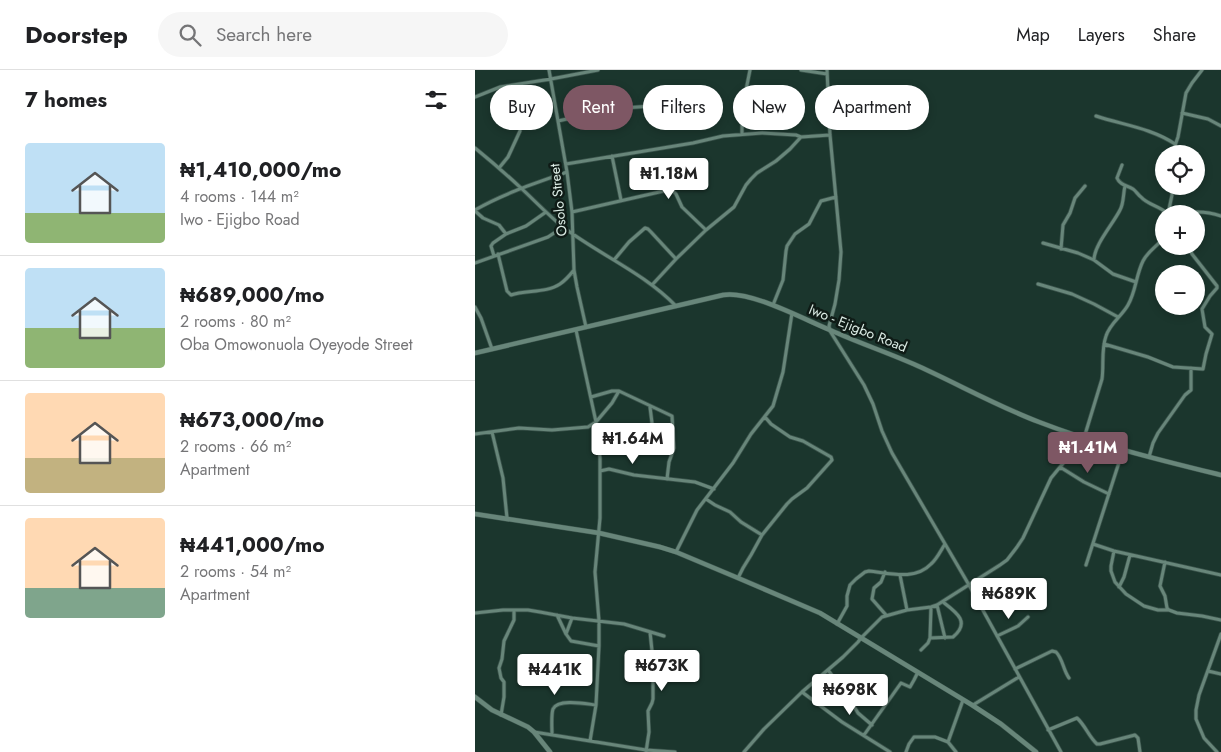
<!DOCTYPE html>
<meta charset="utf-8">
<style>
:root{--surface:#fff;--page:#f6f6f6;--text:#202124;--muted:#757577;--line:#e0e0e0;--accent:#7e5764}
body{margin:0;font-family:Jost,sans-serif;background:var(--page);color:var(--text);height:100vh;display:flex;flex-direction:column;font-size:19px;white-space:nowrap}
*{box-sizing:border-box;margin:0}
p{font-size:16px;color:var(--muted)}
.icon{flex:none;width:28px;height:28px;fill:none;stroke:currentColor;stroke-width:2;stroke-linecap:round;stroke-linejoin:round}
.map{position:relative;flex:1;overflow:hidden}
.details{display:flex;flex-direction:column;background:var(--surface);width:475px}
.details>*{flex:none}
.guide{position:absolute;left:15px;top:15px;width:475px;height:45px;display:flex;gap:10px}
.buttons{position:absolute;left:680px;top:75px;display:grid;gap:10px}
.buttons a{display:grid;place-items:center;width:50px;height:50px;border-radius:50%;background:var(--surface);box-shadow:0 2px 8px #0003;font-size:25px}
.price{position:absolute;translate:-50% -42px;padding:0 11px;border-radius:5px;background:#fff;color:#222;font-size:16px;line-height:32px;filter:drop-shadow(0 1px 2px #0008)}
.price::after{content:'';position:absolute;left:50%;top:30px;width:15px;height:11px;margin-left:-8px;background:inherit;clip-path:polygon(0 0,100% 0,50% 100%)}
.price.active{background:var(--accent);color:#fff}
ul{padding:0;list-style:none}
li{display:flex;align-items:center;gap:15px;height:125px;padding:0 25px}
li+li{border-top:1px solid var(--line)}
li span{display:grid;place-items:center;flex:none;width:140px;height:100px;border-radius:5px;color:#555}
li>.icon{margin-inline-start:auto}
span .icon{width:60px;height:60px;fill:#fffc;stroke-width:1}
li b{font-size:21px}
h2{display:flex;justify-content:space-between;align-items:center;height:60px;padding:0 25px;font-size:21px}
.chip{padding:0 18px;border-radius:22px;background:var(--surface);box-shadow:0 2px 8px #0003;font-size:18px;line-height:45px}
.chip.active{background:var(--accent);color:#fff}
header{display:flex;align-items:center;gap:30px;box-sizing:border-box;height:70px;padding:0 25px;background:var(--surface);border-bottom:1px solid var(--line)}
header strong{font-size:24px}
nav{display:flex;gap:28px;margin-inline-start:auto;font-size:18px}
.search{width:350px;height:45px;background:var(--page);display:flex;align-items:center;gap:12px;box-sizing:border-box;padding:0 18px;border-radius:28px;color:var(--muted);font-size:19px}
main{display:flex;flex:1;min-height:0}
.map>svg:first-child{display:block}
</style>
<header>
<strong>Doorstep</strong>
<div class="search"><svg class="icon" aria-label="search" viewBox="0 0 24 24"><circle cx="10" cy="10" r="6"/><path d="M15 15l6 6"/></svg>Search here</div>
<nav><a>Map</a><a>Layers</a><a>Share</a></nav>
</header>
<main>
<section class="details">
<h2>7 homes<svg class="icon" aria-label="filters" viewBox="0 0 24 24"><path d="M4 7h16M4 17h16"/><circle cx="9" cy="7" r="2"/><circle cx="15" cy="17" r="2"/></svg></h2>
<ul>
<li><span style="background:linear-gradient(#bfe0f5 70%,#8fb573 0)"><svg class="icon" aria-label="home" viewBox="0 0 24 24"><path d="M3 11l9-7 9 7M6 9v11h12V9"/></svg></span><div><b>₦1,410,000/mo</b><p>4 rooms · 144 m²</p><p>Iwo - Ejigbo Road</p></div></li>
<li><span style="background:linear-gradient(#bfe0f5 60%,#8fb573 0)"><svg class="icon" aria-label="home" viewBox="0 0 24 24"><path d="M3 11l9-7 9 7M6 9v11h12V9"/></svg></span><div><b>₦689,000/mo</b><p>2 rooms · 80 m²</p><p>Oba Omowonuola Oyeyode Street</p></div></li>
<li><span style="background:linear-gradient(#ffd9b3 65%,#c2b280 0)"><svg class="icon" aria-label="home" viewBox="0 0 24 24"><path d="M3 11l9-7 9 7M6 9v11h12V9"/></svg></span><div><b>₦673,000/mo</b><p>2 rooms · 66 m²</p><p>Apartment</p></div></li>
<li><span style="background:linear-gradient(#ffd9b3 70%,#7fa58c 0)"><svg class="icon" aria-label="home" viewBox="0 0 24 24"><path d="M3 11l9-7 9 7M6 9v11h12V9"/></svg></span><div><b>₦441,000/mo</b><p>2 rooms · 54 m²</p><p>Apartment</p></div></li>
</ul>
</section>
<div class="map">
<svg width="746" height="682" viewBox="0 0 746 682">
<rect width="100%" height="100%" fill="#1b362d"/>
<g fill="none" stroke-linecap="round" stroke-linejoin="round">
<defs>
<path id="street" d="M74,0l18,102 5,40 2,58 3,17 9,40
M326,0l26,4
M352,0l3,65 11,117 -2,28 -4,24 -6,22 1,5 34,54 9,19 9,27 10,22 77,132 92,167
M0,27l25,-10 51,-8 47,-9
M268,35l7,-35
M707,43l26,6 13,7
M621,46c27,9 55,12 79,28
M83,51l53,-12 67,-5
M267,64v-19
M0,78c16,13 31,26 46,40 14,13 27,27 42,39 37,28 81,46 113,79
M697,84l6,-17 8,-44 6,-10 10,-13
M137,86l9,44
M91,94l127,-21 30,-7 39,-3 34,2 5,2 29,-2
M647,95l-5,13c3,7 9,7 16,11 3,2 5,6 8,8 7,8 19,9 27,17
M24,98l9,-11 12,-26
M0,140c30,-17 61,-27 92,-38
M0,141l8,7 16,7 7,9
M97,142l96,-22 5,1 3,3 6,13 24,23
M693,144l4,-19v-9
M703,144c15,-3 29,-3 43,2
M721,152l1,8
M568,173l35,10 16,7 19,14 23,8
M586,179l2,-24 7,-12 5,-15 10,-12
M23,184l9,37 4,4c15,-5 36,-2 49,-11 6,-4 10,-9 14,-14
M19,186l-3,-10 2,-3 13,-9 20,-8 20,-14
M139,190l15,-18 16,-14 3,1 3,3 25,27
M619,190c0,-15 19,-36 26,-50 4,-7 3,-16 5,-24
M0,193l73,-26 15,-10
M563,214l34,10 22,10 24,13
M177,215l24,-26 30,-29 28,-23 12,-22 5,-6 6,-6 19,-12 14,-12 11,-12
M298,235l10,-25 3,-29 1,-5 8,-12 14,-10 12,-23 15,-4
M0,237l6,11 11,31
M101,260l20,92 4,36v60l-5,54 4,49v25l-3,59 -6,36
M629,274l44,13 25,10 30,2 3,-15 6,-20 -7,-7 -3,-18 8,-13 7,-8v-2l-25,-32 -4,-8
M116,327l21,-6h7l53,25 2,32 -5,14 -2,17
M175,337l3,24v17
M17,362l11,46 4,40
M0,364l44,-6 33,2 36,-3 8,-5 16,-19 7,-12
M674,387l4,-14 5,-10 27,-38 6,-5v-22
M585,397l24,15 25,12
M125,401l9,-2 25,6 61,7 19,7
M231,429l9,6 15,7 11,10 21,13
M618,474l21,7 107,24
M639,481l-3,15v5l4,11 11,12 18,12 14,4h11l8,3 25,3 19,4
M201,482l21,-42 36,-47 18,-29 22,-28 10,-34 9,-59
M690,492l-5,24 5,10 2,12 2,2
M611,495l37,-115
M410,502l-4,10 -7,6 -2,11 14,16
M425,505l7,35
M263,508l5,-10 8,-13 11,-20 25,-31 5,-5 15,-11 25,-28 -1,-3 -28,-16 -13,-4 -19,-13 -6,-7
M644,517l5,-10 6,-22
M462,535l8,33
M0,543l28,-3h25l12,2 32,6 52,6 40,12
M82,545l9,19 5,7 28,5
M362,554l10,-18v-10l3,-11 6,-6 9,-7 4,-1c20,2 46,10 62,-7 6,-5 10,-14 14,-20
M91,564l6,-16
M522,566l21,-10 10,-9
M455,568l23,-1c18,-15 3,-25 -10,-35
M446,580l7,-7 2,-5 1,-31
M540,599l37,-18 4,1c7,7 7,18 13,26
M353,600l21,28 9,15 14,12
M733,601l13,3
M327,622l40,30 48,30
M498,635l46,-28
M26,645l3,-18v-15l-3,-4 -2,-10 3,-9 2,-18 10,-21v-10
M573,660l29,-12c8,7 12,19 20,26h3l35,-9 3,3 2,14
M59,662l112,18 29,2
M77,664c0,-6 -1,-19 1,-25 5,-11 34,-5 43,-4
M389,665l37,-52 9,4 4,-7 4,-8
M473,672l15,-42
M171,682l3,-20 -1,-21 4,-8 1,-4v-39l-3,-28
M269,682l20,-23 38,-37 41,-35 15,-15 3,-4 21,-21 25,-7 24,-3 6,-2 63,-40 7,-5 10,-13 6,-9 28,-60 33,-40 18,-59c2,-14 -1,-29 4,-43 4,-13 16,-20 22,-31 8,-14 8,-30 15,-44 5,-10 14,-15 21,-23
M431,682l3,-8 5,-7h21l13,5 8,10
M742,682l-13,-14 -8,-19v-9l3,-15 22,-61"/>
<path id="secondary" d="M0,283l248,-58c27,-5 80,24 107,35 29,13 59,23 88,36 40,18 79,40 121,56 59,23 121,38 182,53
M0,444l124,19 61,14 16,5 62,26 82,35 152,92 29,19 35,28
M0,627l17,13 36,17 6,5 16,20"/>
</defs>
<use href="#street" stroke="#3a534b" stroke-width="4.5"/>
<use href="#secondary" stroke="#3a534b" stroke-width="5.5"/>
<use href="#street" stroke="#68867a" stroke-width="3"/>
<use href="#secondary" stroke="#68867a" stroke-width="4.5"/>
</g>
<g text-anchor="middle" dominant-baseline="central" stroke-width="5" stroke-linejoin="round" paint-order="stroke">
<g font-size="14" fill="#dbebe4" stroke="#0f1b16">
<text transform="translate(83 130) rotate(-96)">Osolo Street</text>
<text transform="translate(383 258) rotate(22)">Iwo - Ejigbo Road</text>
</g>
</g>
</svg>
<div class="buttons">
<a><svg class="icon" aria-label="locate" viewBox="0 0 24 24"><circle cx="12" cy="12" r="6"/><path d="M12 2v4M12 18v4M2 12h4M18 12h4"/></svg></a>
<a>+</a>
<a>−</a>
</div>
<b class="price" style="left:194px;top:130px">₦1.18M</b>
<b class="price" style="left:158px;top:395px">₦1.64M</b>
<b class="price active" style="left:613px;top:404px">₦1.41M</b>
<b class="price" style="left:534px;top:550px">₦689K</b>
<b class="price" style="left:187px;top:622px">₦673K</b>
<b class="price" style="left:80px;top:626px">₦441K</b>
<b class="price" style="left:375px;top:646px">₦698K</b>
<div class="guide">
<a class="chip">Buy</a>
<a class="chip active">Rent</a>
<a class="chip">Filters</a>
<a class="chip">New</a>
<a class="chip">Apartment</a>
</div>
</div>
</main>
